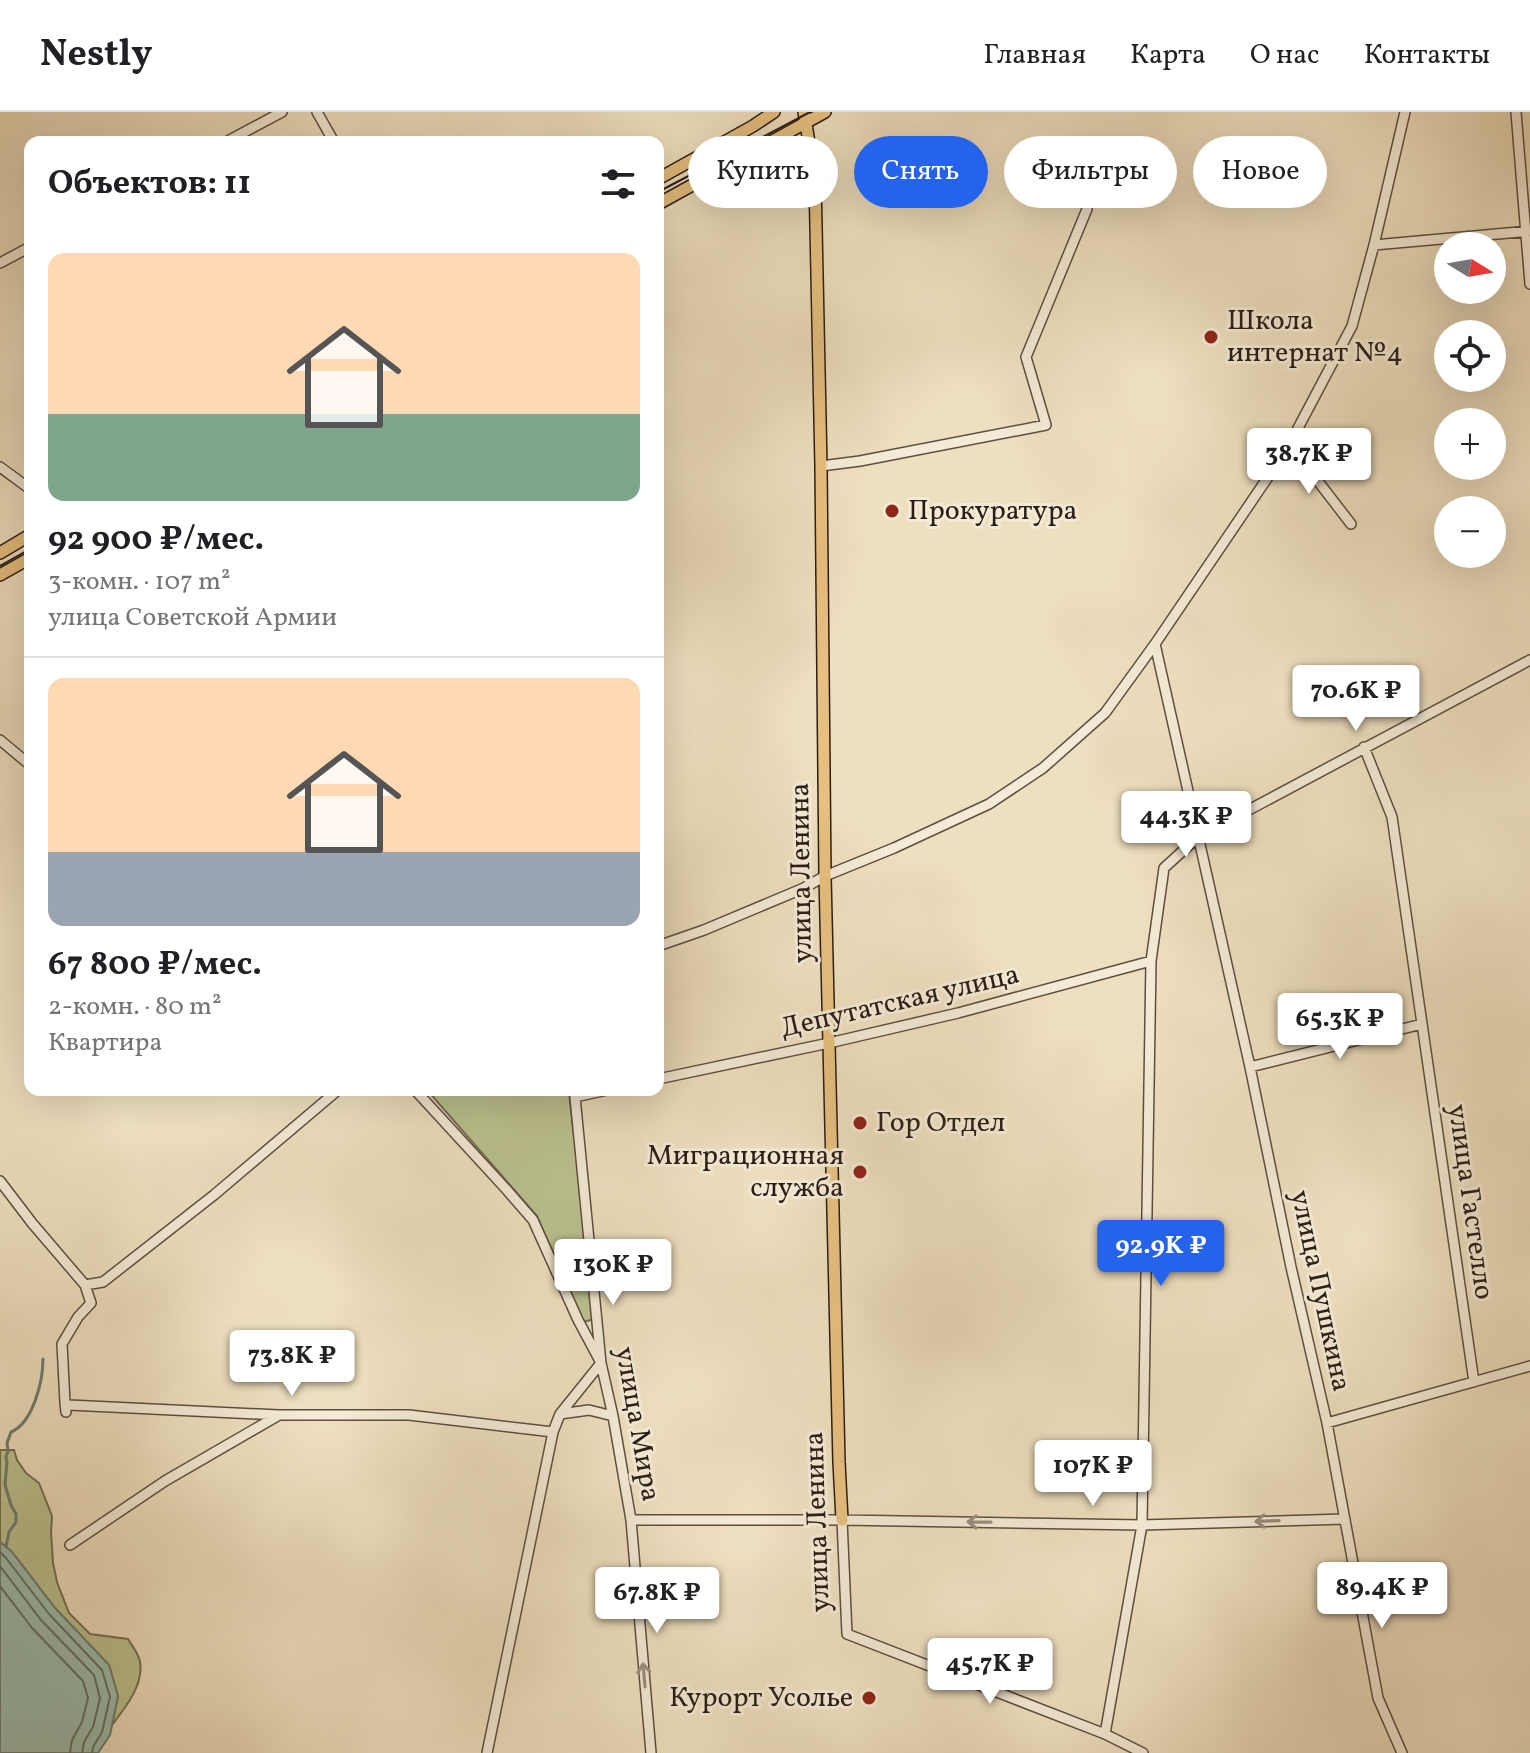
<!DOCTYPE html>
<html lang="ru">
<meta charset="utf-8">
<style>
:root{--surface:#fff;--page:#f6f6f6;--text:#202124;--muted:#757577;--line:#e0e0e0;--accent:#2563eb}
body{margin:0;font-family:Vollkorn,serif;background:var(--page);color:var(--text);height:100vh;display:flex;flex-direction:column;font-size:30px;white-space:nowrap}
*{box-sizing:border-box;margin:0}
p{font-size:26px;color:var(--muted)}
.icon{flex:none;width:44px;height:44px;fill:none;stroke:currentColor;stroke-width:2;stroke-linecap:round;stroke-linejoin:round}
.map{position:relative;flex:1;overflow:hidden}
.panel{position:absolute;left:24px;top:24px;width:640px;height:960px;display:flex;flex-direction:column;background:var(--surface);border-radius:16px;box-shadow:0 8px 32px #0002}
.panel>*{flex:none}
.top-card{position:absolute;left:688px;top:24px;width:722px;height:72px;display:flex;gap:16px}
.needle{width:52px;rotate:101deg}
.controls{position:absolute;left:1434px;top:120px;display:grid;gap:16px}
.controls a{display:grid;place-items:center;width:72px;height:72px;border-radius:50%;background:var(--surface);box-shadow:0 8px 32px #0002;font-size:40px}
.price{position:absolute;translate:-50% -68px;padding:0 18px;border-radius:8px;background:#fff;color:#222;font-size:26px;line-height:52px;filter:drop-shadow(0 2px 4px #0008)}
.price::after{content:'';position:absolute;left:50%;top:48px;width:24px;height:18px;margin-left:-12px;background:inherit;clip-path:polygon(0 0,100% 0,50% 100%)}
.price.on{background:var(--accent);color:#fff}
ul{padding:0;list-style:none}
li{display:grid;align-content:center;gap:16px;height:424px;padding:0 24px}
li+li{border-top:2px solid var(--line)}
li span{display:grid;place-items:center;height:248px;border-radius:16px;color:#555}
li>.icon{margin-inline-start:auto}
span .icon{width:144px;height:144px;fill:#fffc;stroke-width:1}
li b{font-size:34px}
h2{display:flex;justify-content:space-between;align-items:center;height:96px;padding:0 24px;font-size:34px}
.chip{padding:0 28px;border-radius:36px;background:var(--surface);box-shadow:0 8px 32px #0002;font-size:28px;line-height:72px}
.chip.on{background:var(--accent);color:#fff}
header{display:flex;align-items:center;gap:48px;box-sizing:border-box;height:112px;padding:0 40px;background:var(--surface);border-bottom:2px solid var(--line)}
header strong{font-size:38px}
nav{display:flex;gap:44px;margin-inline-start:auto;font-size:28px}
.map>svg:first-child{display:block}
</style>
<header>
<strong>Nestly</strong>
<nav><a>Главная</a><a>Карта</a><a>О нас</a><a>Контакты</a></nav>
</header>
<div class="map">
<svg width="1530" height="1641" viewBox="0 0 1530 1641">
<rect width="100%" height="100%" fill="#eedfbf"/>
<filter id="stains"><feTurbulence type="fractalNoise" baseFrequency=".0025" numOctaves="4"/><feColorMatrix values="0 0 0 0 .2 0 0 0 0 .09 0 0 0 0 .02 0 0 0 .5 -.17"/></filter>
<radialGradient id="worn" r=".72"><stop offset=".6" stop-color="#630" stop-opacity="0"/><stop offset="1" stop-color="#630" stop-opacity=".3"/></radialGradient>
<path fill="#bbc190" stroke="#736f53" stroke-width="2" d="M427,978h152l-10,3 26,226 -12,3 -46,-106z
M0,1338h14l3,10 9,13 13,10 13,33 -1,16 2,31 4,19 12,31 21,21 38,5c4,7 11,15 12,23 4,23 -15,46 -28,63l6,-29 -9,-31 -54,-57 -43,-56 -12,-10z"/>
<path fill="#9abdae" stroke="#6e7d71" stroke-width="2" d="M0,1430l12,10 43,56 54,57 9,31 -8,39 -12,18h-98z"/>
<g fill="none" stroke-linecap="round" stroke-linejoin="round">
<path stroke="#626d62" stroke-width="2" d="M0,1440l6,6 43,56 53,56 8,27 -8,35 -9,15 -1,6
M0,1454l41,54 53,55 6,23 -7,29 -9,15 -2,11
M0,1474l32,42 51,53 5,17 -6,24 -10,18 -2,13"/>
<path stroke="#6e7d71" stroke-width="3" d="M6,1435l3,-15 7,-10v-8l-5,-9 -6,-20 2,-23 -1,-5 2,-6 -1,-8 4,-11c22,-9 32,-51 32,-73"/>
<defs>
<path id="minor" d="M317,0l17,30
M1516,0l14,172
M226,30l56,-30
M1374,133l156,-14
M0,151l30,-16
M1287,337l20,18 44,57
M821,354l39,-5 186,-36 -20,-68 61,-148
M0,355l30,22
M1155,532l95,423 41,200 36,156 51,275 24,55
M0,628l30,25
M1364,635l28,70 82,565
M658,834l46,-16 100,-42 21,-12 69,-28 95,-44 54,-36 62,-55 50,-69 132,-195 65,-123 22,-81 31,-133
M1249,949l1,6 172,-43
M658,967l171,-36 129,-30 193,-52
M415,978l91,99 27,31 45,100 23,43 -41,51 -7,18 -66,321
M607,978l-32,7 26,266 12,53 18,104 20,233
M0,1069l32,42 53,62 18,-3 111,-87 124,-105
M65,1291l-3,-59 16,-27 13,-14 -6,-18
M66,1300l-1,-9 4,2 210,10h130l144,17
M560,1302l29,-4 24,6
M1327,1311l203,-57
M631,1408h211l300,5 203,-6
M842,1408l5,114 258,100 38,19
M70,1433l95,-64 114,-66
M1105,1622l37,-209 9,-564 13,-93 34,-31 332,-177"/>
<path id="major" d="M804,0l11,67 6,287 4,410 14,586 3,58
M658,67l95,-53 21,-14
M658,92l167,-92
M0,441l30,-18
M0,463l30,-17"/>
</defs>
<use href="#minor" stroke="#5c4e40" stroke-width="12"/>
<use href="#major" stroke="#2b1d16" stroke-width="14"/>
<use href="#minor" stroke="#f4ead5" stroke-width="9"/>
<use href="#major" stroke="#e7c080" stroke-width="11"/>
<path stroke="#2b1d16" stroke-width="2" d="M658,80l152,-80
M0,454l30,-17"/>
</g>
<defs><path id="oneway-shaft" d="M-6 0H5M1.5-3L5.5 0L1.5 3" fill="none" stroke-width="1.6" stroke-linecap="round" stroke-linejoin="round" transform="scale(2)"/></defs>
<g stroke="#9a8e7f">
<use href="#oneway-shaft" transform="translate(1267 1409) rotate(178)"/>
<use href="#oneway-shaft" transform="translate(979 1410) rotate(-179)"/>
<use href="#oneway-shaft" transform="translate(644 1563) rotate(-95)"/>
</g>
<g fill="#8f2418" stroke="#f4ead5" stroke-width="3">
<circle cx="1211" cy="225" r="8"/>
<circle cx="892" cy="399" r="8"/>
<circle cx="860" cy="1011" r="8"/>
<circle cx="860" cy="1060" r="8"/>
<circle cx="869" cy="1586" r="8"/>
</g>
<g text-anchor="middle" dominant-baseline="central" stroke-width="6" stroke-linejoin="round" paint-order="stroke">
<g font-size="28" fill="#2b1d16" stroke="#f4ead5" text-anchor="start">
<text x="1227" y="209">Школа<tspan x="1227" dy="32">интернат №4</tspan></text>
<text x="908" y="399">Прокуратура</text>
<text x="876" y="1011">Гор Отдел</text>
<text x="844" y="1044" text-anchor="end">Миграционная<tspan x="844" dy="32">служба</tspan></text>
<text x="853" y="1586" text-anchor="end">Курорт Усолье</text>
</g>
<g font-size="28" fill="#2b1d16" stroke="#f4ead5">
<text transform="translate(802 761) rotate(-91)">улица Ленина</text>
<text transform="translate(900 890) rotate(-13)">Депутатская улица</text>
<text transform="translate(1470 1090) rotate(82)">улица Гастелло</text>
<text transform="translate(1320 1179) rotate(78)">улица Пушкина</text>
<text transform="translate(637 1312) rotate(80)">улица Мира</text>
<text transform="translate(818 1410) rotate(-92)">улица Ленина</text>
</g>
</g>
<rect width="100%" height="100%" filter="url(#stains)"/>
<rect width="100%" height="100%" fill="url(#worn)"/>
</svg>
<div class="controls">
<a><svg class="needle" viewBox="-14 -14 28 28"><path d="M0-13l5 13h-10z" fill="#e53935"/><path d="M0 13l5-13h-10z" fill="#757577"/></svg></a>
<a><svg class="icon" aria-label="locate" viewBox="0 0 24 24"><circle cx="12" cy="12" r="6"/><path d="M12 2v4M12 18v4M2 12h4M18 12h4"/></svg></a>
<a>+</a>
<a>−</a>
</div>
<b class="price" style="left:1309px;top:384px">38.7K ₽</b>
<b class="price" style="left:1356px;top:621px">70.6K ₽</b>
<b class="price" style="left:1186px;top:747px">44.3K ₽</b>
<b class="price" style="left:1340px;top:949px">65.3K ₽</b>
<b class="price on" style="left:1161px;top:1176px">92.9K ₽</b>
<b class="price" style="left:613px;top:1195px">130K ₽</b>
<b class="price" style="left:292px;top:1286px">73.8K ₽</b>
<b class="price" style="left:1093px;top:1396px">107K ₽</b>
<b class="price" style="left:1382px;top:1518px">89.4K ₽</b>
<b class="price" style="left:657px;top:1523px">67.8K ₽</b>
<b class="price" style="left:990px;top:1594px">45.7K ₽</b>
<div class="top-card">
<a class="chip">Купить</a>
<a class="chip on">Снять</a>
<a class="chip">Фильтры</a>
<a class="chip">Новое</a>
</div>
<section class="panel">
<h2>Объектов: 11<svg class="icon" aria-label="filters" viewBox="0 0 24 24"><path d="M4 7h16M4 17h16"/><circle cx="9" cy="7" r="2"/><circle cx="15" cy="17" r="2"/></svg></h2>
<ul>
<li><span style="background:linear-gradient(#ffd9b3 65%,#7fa58c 0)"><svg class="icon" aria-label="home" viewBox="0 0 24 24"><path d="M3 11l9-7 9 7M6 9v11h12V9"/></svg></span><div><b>92 900 ₽/мес.</b><p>3-комн. · 107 m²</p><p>улица Советской Армии</p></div></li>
<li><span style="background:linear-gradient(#ffd9b3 70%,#9aa5b1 0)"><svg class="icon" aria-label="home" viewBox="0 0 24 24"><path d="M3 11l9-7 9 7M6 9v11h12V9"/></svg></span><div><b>67 800 ₽/мес.</b><p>2-комн. · 80 m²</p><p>Квартира</p></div></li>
</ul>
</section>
</div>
